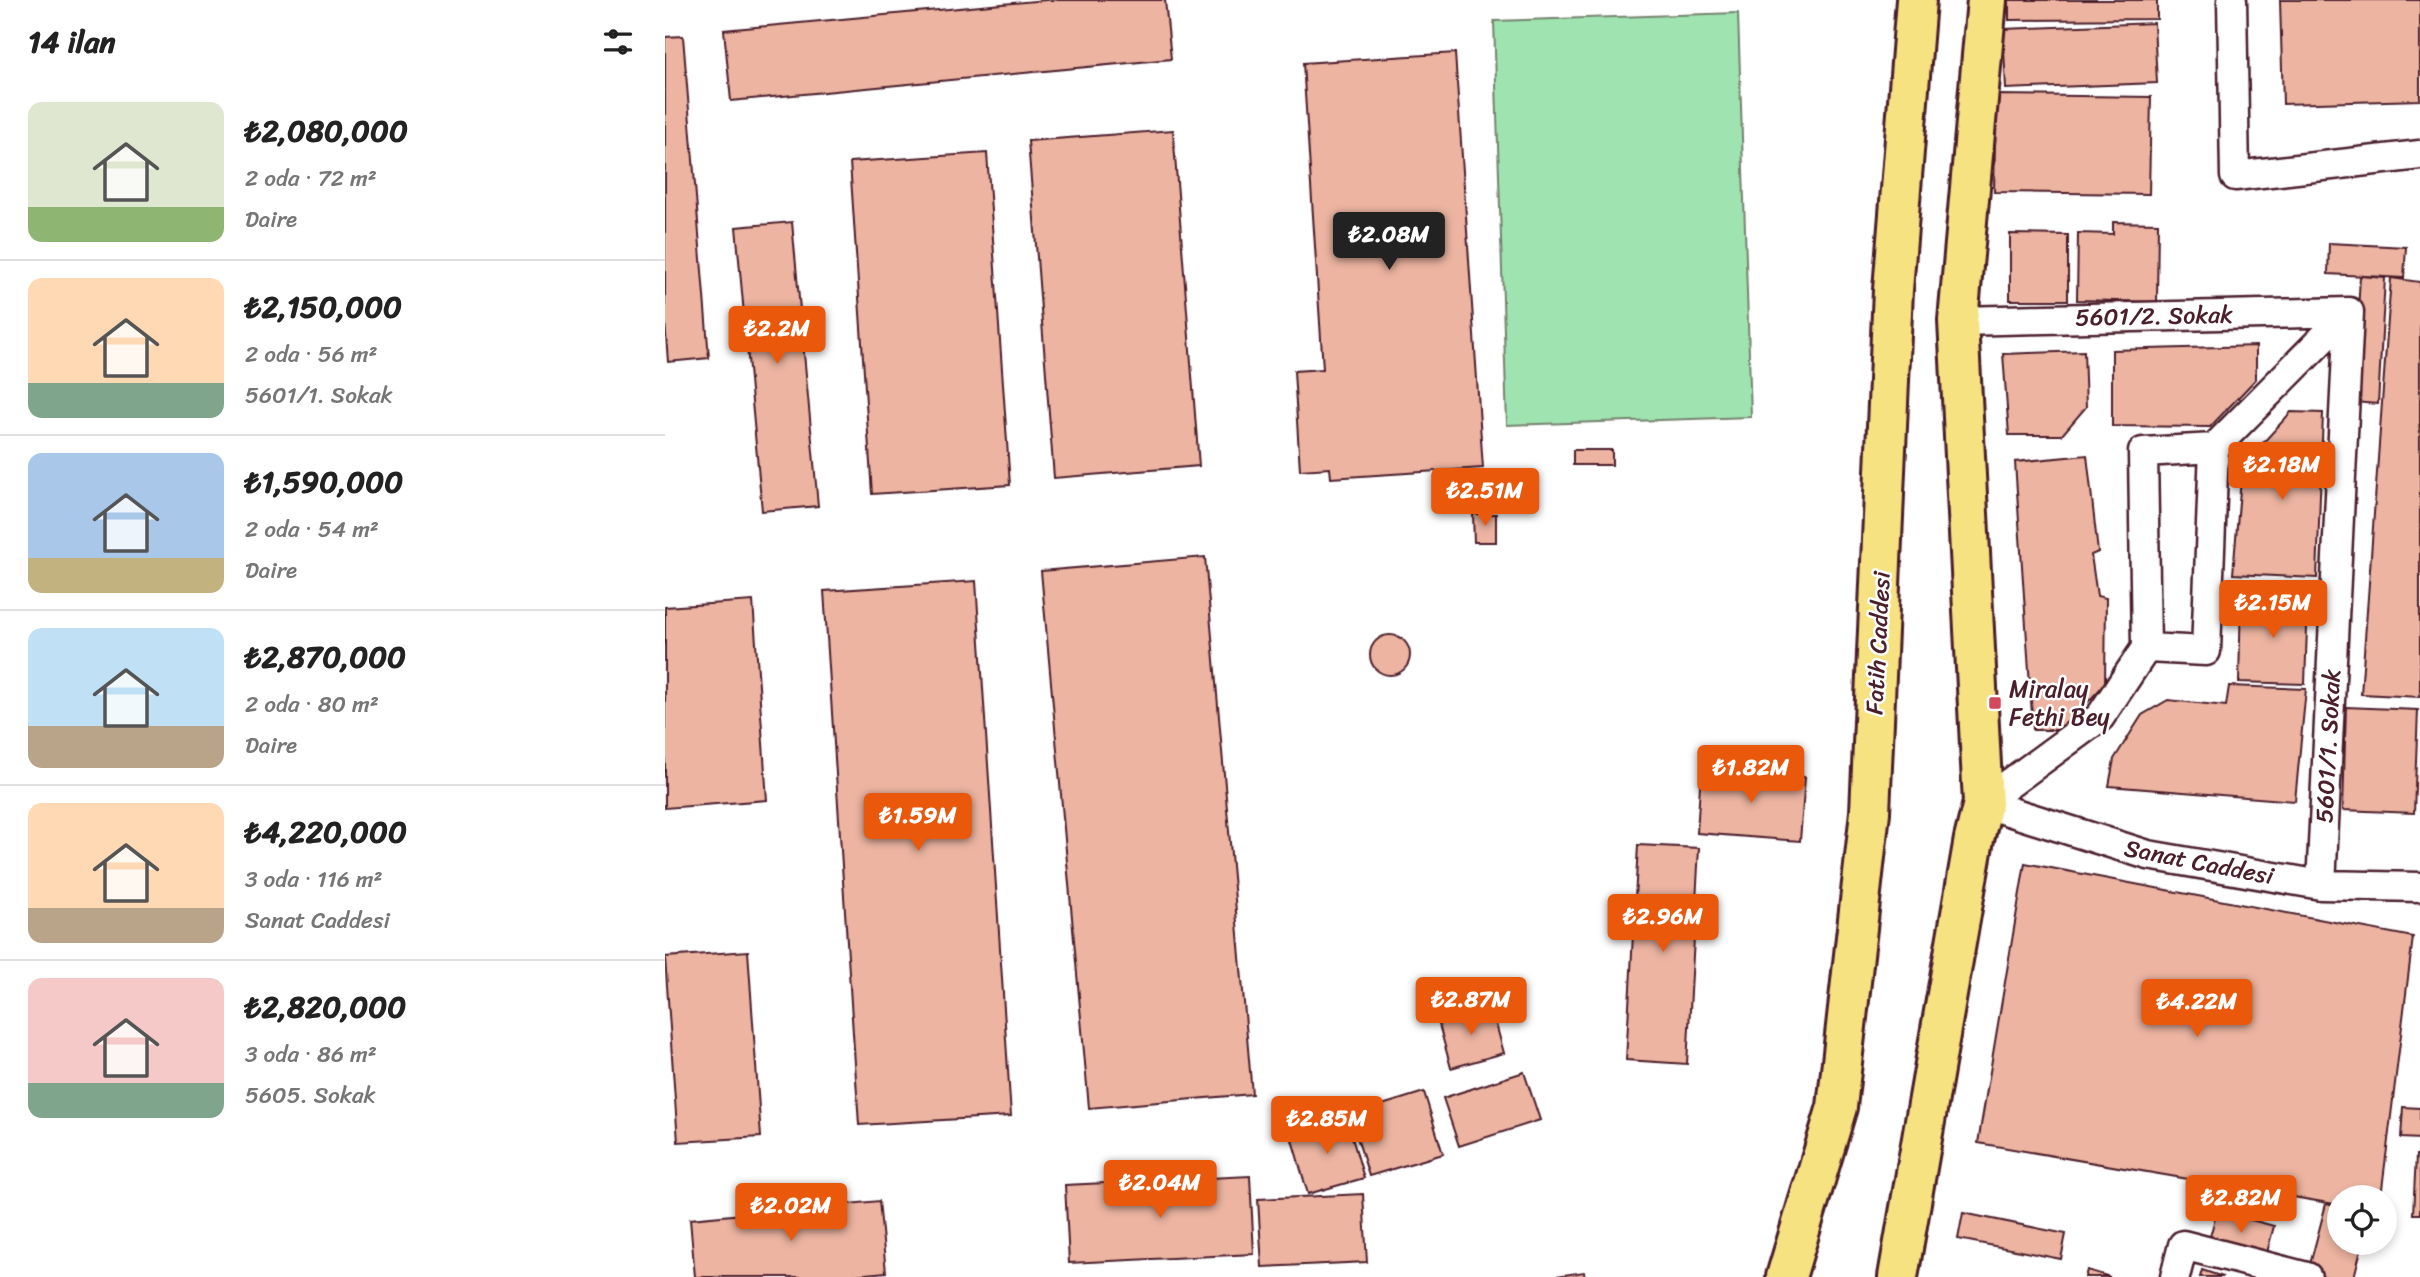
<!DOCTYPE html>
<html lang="tr">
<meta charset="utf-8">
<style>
:root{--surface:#fff;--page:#f2f2f2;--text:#222;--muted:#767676;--line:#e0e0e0;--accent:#ea580c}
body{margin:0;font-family:Sriracha,sans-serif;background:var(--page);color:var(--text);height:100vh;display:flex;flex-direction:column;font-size:26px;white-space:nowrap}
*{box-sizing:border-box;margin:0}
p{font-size:23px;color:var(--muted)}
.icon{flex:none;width:38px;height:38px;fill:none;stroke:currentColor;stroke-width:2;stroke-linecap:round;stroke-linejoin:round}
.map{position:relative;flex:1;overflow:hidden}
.panel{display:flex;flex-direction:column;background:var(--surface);width:665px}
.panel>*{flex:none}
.fabs{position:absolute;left:1662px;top:1185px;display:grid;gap:14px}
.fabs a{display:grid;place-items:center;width:70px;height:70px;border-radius:50%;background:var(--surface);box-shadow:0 4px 10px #0003;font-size:35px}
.price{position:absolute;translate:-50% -60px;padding:0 16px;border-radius:7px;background:var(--accent);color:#fff;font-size:23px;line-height:46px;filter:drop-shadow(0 2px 4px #0008)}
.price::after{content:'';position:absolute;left:50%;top:42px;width:21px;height:16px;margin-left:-10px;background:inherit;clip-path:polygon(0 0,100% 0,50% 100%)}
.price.active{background:#222;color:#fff}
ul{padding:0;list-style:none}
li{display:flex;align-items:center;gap:21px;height:175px;padding:0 28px}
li+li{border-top:2px solid var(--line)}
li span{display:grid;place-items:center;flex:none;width:196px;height:140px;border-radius:14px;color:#555}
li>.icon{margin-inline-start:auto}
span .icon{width:84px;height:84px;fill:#fffc;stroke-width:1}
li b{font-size:30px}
h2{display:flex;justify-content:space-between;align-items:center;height:84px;padding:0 28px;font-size:30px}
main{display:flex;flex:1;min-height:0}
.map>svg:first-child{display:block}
</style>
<main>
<section class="panel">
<h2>14 ilan<svg class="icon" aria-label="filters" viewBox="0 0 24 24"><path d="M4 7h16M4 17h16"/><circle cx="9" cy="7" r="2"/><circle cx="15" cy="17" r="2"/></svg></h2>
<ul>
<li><span style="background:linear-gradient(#dfe7d0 75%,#8fb573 0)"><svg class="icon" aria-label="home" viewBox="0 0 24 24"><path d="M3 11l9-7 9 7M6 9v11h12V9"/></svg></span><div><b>₺2,080,000</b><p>2 oda · 72 m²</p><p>Daire</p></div></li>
<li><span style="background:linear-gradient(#ffd9b3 75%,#7fa58c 0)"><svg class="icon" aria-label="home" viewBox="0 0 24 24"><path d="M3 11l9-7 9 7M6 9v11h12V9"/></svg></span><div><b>₺2,150,000</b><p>2 oda · 56 m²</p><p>5601/1. Sokak</p></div></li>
<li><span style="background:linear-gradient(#a9c7e8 75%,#c2b280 0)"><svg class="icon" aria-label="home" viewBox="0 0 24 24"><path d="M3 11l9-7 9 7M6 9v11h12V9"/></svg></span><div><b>₺1,590,000</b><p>2 oda · 54 m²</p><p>Daire</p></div></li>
<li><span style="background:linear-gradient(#bfe0f5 70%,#b9a48a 0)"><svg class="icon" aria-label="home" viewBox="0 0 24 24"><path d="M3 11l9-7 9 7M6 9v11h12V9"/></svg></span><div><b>₺2,870,000</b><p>2 oda · 80 m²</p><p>Daire</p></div></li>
<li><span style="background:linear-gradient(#ffd9b3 75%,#b9a48a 0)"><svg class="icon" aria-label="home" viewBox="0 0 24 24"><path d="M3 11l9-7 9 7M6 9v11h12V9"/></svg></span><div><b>₺4,220,000</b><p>3 oda · 116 m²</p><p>Sanat Caddesi</p></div></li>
<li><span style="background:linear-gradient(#f6c9c9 75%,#7fa58c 0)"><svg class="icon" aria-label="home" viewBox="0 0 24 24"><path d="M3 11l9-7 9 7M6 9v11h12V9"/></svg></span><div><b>₺2,820,000</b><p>3 oda · 86 m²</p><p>5605. Sokak</p></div></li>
</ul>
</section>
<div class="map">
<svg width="1755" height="1277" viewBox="0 0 1755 1277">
<rect width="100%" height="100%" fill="#fff"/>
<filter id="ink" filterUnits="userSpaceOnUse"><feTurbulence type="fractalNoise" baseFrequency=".0143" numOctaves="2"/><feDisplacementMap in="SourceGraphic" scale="14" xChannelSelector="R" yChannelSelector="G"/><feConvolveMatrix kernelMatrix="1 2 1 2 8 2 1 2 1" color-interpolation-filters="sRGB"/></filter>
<g filter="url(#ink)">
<path fill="#9fe4b0" stroke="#74826e" stroke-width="2" d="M1073,13l13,404 -244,8 -13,-404z"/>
<path fill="#ecb4a1" stroke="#4a1f2b" stroke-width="2" d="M381,0h119l6,59 -440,42 -7,-71z
M1344,0h148v19l-148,1z
M1615,0h140v100l-137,4z
M1489,23l3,60 -151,6 -3,-60z
M18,36l26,322 -41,4 -3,-41v-284z
M790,53l28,415 -152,10 -1,-10 -30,2 -6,-99 29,-2 -20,-306z
M1331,95l155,2 -2,97 -155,-2z
M508,130l26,336 -145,12 -26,-337z
M322,153l23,332 -138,9 -22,-332z
M127,222l26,284 -56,5 -26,-284z
M1448,222l45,1 -1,79 -80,-2 1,-67 35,1z
M1345,234l58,1v65h-58z
M1664,243l77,4 -2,31 -76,-4z
M1695,276l25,2 -7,126 -25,-2z
M1726,278l29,4v415l-59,-3z
M1591,346v33l-46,48 -98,-1v-76z
M1419,351l2,56 -24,28h-53l-6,-81z
M1626,412l32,1 -6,165 -84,-4 9,-108z
M908,450h39v15h-39z
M1422,455l11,97 -7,3 6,41 9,2 -1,86 -44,46h-28l-18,-268z
M808,514h23v28h-22z
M540,557l47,537 -163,14 -48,-537z
M311,581l35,535 -152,9 -35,-534z
M1576,597l67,2 -3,85 -66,-2z
M88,601l14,199 -102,8v-201z
M705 655a20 20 0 1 1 40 0a20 20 0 1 1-40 0Z
M1564,686l77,3 -11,112 -186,-15 5,-27 28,-44 26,-15 58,6z
M1681,707l72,3 -4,103 -71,-3z
M1036,770l104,7 -5,64 -103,-8z
M973,845l61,3 -12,216 -61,-4z
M1360,863l388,74 -32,260h-41v8l-362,-62z
M83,951l13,186 -83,5 -13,-185z
M826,1006l13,47 -53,15 -13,-47z
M859,1072l16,48 -81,26 -16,-48z
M759,1092l19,62 -74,22 -19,-61z
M1738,1107l17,1v31l-19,-1z
M681,1117l18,61 -56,16 -18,-61z
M1751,1155h4v59h-7z
M585,1176l4,78 -185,9 -4,-78z
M698,1194l4,68 -105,5 -4,-68z
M214,1201l7,71 -51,5h-140l-5,-58z
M1661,1204l14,3v35h23l-9,35h-27l-19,-5z
M1552,1211l57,15 -9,34 -57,-16z
M1298,1213l103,21 -5,25 -103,-20z
M1422,1270l23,7h-25z
M1537,1270l21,7h-23z
M919,1272l1,5h-36z"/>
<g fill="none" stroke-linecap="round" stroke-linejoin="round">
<defs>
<path id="minor" d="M1567,0l3,176 185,-21
M1293,321l391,-9
M1549,448l-8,203 -60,-3 -3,-196z
M1549,448l135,-136
M1318,803l165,52 173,30 99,2
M1318,803l117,-86 46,-69
M1656,885l28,-573
M1510,1277l8,-32 124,32"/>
<path id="primary" d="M1121,1277l51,-170 33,-295 23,-522 23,-290
M1233,1277l76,-438 9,-36 -25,-482 29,-321"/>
</defs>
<use href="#minor" stroke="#4a1f2b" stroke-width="33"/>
<use href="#primary" stroke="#4a1f2b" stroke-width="44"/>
<use href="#minor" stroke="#fff" stroke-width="28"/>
<use href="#primary" stroke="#f7e281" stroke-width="38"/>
</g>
</g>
<rect fill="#d1495b" stroke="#fff" stroke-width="2.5" x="1323" y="696" width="14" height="14" rx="3.5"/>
<g text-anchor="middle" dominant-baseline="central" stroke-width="5" stroke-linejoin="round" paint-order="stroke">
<g font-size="24" fill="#4a1f2b" stroke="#fff">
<text transform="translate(1489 316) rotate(-1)">5601/2. Sokak</text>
<text transform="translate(1213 643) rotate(-87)">Fatih Caddesi</text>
<text transform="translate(1663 746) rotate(-87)">5601/1. Sokak</text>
<text transform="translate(1534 862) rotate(11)">Sanat Caddesi</text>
</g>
<g font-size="24" fill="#4a1f2b" stroke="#fff" text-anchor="start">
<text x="1344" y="689">Miralay<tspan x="1344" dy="28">Fethi Bey</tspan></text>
</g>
</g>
</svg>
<div class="fabs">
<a><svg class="icon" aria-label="locate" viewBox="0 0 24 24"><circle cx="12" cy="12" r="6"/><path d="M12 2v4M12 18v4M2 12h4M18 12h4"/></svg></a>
</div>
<b class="price active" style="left:724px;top:272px">₺2.08M</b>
<b class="price" style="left:112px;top:366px">₺2.2M</b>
<b class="price" style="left:1617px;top:502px">₺2.18M</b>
<b class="price" style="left:820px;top:528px">₺2.51M</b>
<b class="price" style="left:1608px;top:640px">₺2.15M</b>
<b class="price" style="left:1086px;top:805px">₺1.82M</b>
<b class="price" style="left:253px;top:853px">₺1.59M</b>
<b class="price" style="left:998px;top:954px">₺2.96M</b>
<b class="price" style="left:806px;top:1037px">₺2.87M</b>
<b class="price" style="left:1532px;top:1039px">₺4.22M</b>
<b class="price" style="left:662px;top:1156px">₺2.85M</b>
<b class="price" style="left:495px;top:1220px">₺2.04M</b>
<b class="price" style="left:1576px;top:1235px">₺2.82M</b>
<b class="price" style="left:126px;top:1243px">₺2.02M</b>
</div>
</main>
